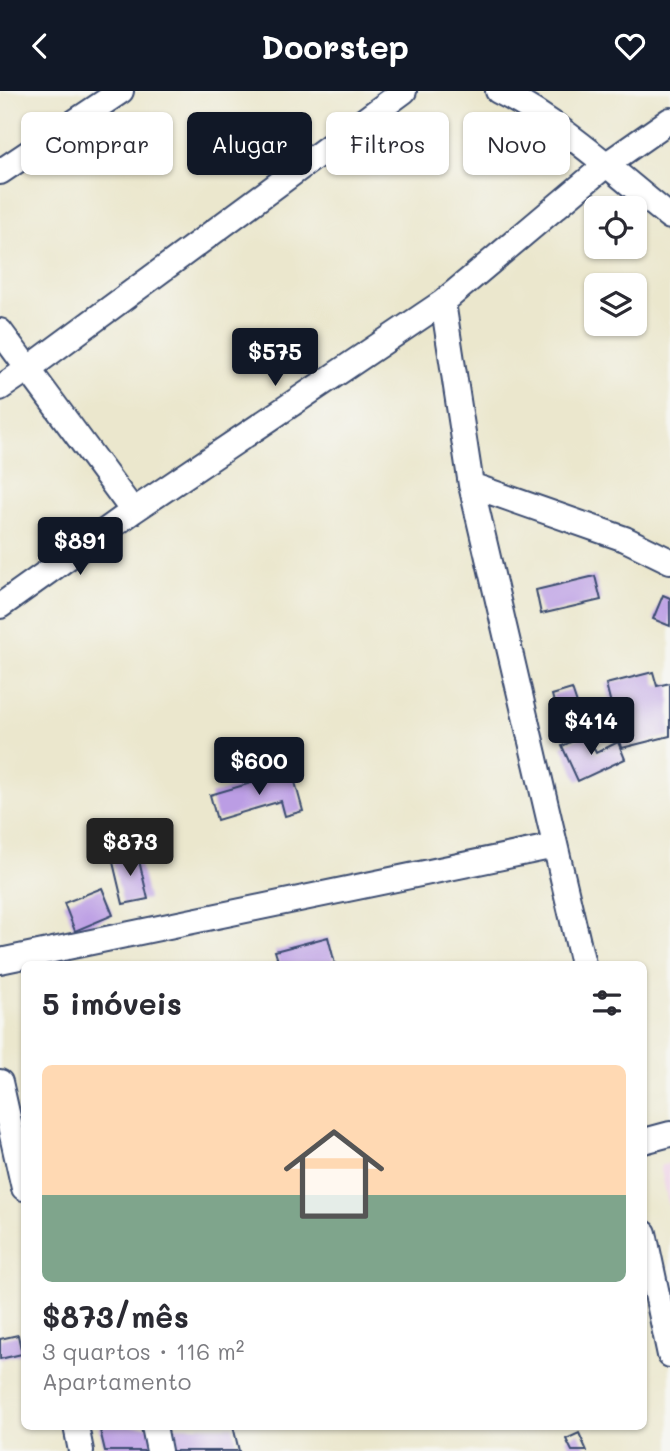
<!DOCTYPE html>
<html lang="pt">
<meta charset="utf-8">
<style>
:root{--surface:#fff;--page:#f2f2f3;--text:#2b2b33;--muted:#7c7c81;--line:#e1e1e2;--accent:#111827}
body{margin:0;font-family:Mali,sans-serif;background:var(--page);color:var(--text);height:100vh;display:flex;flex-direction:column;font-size:26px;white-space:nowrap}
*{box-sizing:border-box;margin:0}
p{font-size:23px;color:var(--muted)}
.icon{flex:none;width:38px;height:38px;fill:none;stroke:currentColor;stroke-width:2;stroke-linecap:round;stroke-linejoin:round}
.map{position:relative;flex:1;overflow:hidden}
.drawer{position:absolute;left:21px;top:870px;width:626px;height:469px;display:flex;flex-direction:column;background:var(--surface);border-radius:10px;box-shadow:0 2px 5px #0004}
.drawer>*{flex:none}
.hud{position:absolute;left:21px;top:21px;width:628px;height:63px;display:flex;gap:14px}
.buttons{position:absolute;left:584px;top:105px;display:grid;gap:14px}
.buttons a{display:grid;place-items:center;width:63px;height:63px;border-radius:10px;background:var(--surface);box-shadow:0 2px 5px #0004;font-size:35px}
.price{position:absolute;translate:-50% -60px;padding:0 16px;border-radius:7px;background:var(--accent);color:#fff;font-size:23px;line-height:46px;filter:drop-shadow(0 2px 4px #0008)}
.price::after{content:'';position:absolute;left:50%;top:42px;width:21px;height:16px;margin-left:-10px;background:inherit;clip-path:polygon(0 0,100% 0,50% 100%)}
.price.selected{background:#222;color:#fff}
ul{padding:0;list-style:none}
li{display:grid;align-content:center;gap:14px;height:371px;padding:0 21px}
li+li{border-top:2px solid var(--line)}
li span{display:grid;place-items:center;height:217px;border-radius:10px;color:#555}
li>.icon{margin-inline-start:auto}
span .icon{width:126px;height:126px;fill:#fffc;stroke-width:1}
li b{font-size:30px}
h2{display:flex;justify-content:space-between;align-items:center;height:84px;padding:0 21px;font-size:30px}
.chip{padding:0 24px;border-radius:10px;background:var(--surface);box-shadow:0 2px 5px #0004;font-size:24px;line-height:63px}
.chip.selected{background:var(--accent);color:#fff}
header{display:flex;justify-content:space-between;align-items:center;height:91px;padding:0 21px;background:var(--accent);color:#fff;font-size:32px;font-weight:700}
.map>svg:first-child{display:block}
</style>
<header><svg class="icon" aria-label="back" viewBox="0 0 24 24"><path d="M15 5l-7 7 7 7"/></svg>Doorstep<svg class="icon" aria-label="heart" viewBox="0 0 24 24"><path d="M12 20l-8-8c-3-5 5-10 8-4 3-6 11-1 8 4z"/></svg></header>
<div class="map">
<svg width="670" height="1360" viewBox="0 0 670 1360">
<rect width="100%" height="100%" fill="#f6f6f2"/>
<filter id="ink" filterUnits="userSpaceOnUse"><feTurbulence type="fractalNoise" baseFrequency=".0143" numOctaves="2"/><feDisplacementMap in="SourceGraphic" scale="14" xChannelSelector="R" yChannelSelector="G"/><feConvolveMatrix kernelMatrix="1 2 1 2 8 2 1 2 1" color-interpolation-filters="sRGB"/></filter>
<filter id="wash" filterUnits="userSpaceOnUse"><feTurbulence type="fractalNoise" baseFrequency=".00686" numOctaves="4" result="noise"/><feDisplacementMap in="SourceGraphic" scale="28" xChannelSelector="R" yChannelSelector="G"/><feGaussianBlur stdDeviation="1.57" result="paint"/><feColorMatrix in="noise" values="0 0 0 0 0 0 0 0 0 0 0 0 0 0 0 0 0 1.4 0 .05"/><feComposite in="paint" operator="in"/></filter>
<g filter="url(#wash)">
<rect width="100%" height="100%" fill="#ebe7cd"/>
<path fill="#eed0e7" d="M670,1072v49l-10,-46z"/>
<g id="blocks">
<path fill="#bb9de4" d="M595,485l6,24 -60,14 -5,-24z
M663,504l7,3v28l-17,-7z
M653,581l4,14 13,-3v53l-48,12 -16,-64z
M572,598l5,15 -21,6 -4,-15z
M587,643l9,19 22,-11 7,17 -47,22 -16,-35z
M292,680l11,40 -18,5 -4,-15 -64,19 -7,-25z
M137,761l11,47 -25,5 -11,-46z
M102,797l11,27 -38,16 -11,-28z
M328,846l7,27h-56l-4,-13z
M18,1244l4,19 -22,5v-20z
M99,1335h134l6,25h-134z
M579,1342l8,18h-15l-6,-12z"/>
</g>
</g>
<g filter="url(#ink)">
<use href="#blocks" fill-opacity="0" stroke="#3a4b6f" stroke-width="2"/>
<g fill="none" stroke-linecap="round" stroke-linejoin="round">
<defs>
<path id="minor" d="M498,0c63,31 117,82 172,126
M0,81l121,-81
M443,211l28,183 112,479
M0,240l133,180
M0,297l28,-19 376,-278
M471,394l154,54 45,22
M0,515l133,-95 310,-209 164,-138 63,-44
M0,870l555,-115
M0,991l24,106
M644,1050l26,-7
M644,1142l26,122
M76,1335l5,25
M154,1335l5,25"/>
</defs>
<use href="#minor" stroke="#3a4b6f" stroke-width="28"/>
<use href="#minor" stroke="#fff" stroke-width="24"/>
</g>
</g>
</svg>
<div class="buttons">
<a><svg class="icon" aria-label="locate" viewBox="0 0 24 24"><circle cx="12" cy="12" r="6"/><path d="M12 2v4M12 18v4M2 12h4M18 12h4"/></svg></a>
<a><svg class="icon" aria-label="layers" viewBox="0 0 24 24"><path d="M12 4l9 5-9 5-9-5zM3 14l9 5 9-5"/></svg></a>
</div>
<b class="price" style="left:275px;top:297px">$575</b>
<b class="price" style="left:80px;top:486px">$891</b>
<b class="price" style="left:591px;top:666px">$414</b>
<b class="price" style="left:259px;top:706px">$600</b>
<b class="price selected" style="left:130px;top:787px">$873</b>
<div class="hud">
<a class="chip">Comprar</a>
<a class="chip selected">Alugar</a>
<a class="chip">Filtros</a>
<a class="chip">Novo</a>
</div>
<section class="drawer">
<h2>5 imóveis<svg class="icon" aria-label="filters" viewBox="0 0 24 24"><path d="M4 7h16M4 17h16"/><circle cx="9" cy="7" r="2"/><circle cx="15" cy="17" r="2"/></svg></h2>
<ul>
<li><span style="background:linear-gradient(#ffd9b3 60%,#7fa58c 0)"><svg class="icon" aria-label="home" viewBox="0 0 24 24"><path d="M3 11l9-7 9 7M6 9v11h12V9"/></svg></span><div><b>$873/mês</b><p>3 quartos · 116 m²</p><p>Apartamento</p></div></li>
</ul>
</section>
</div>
